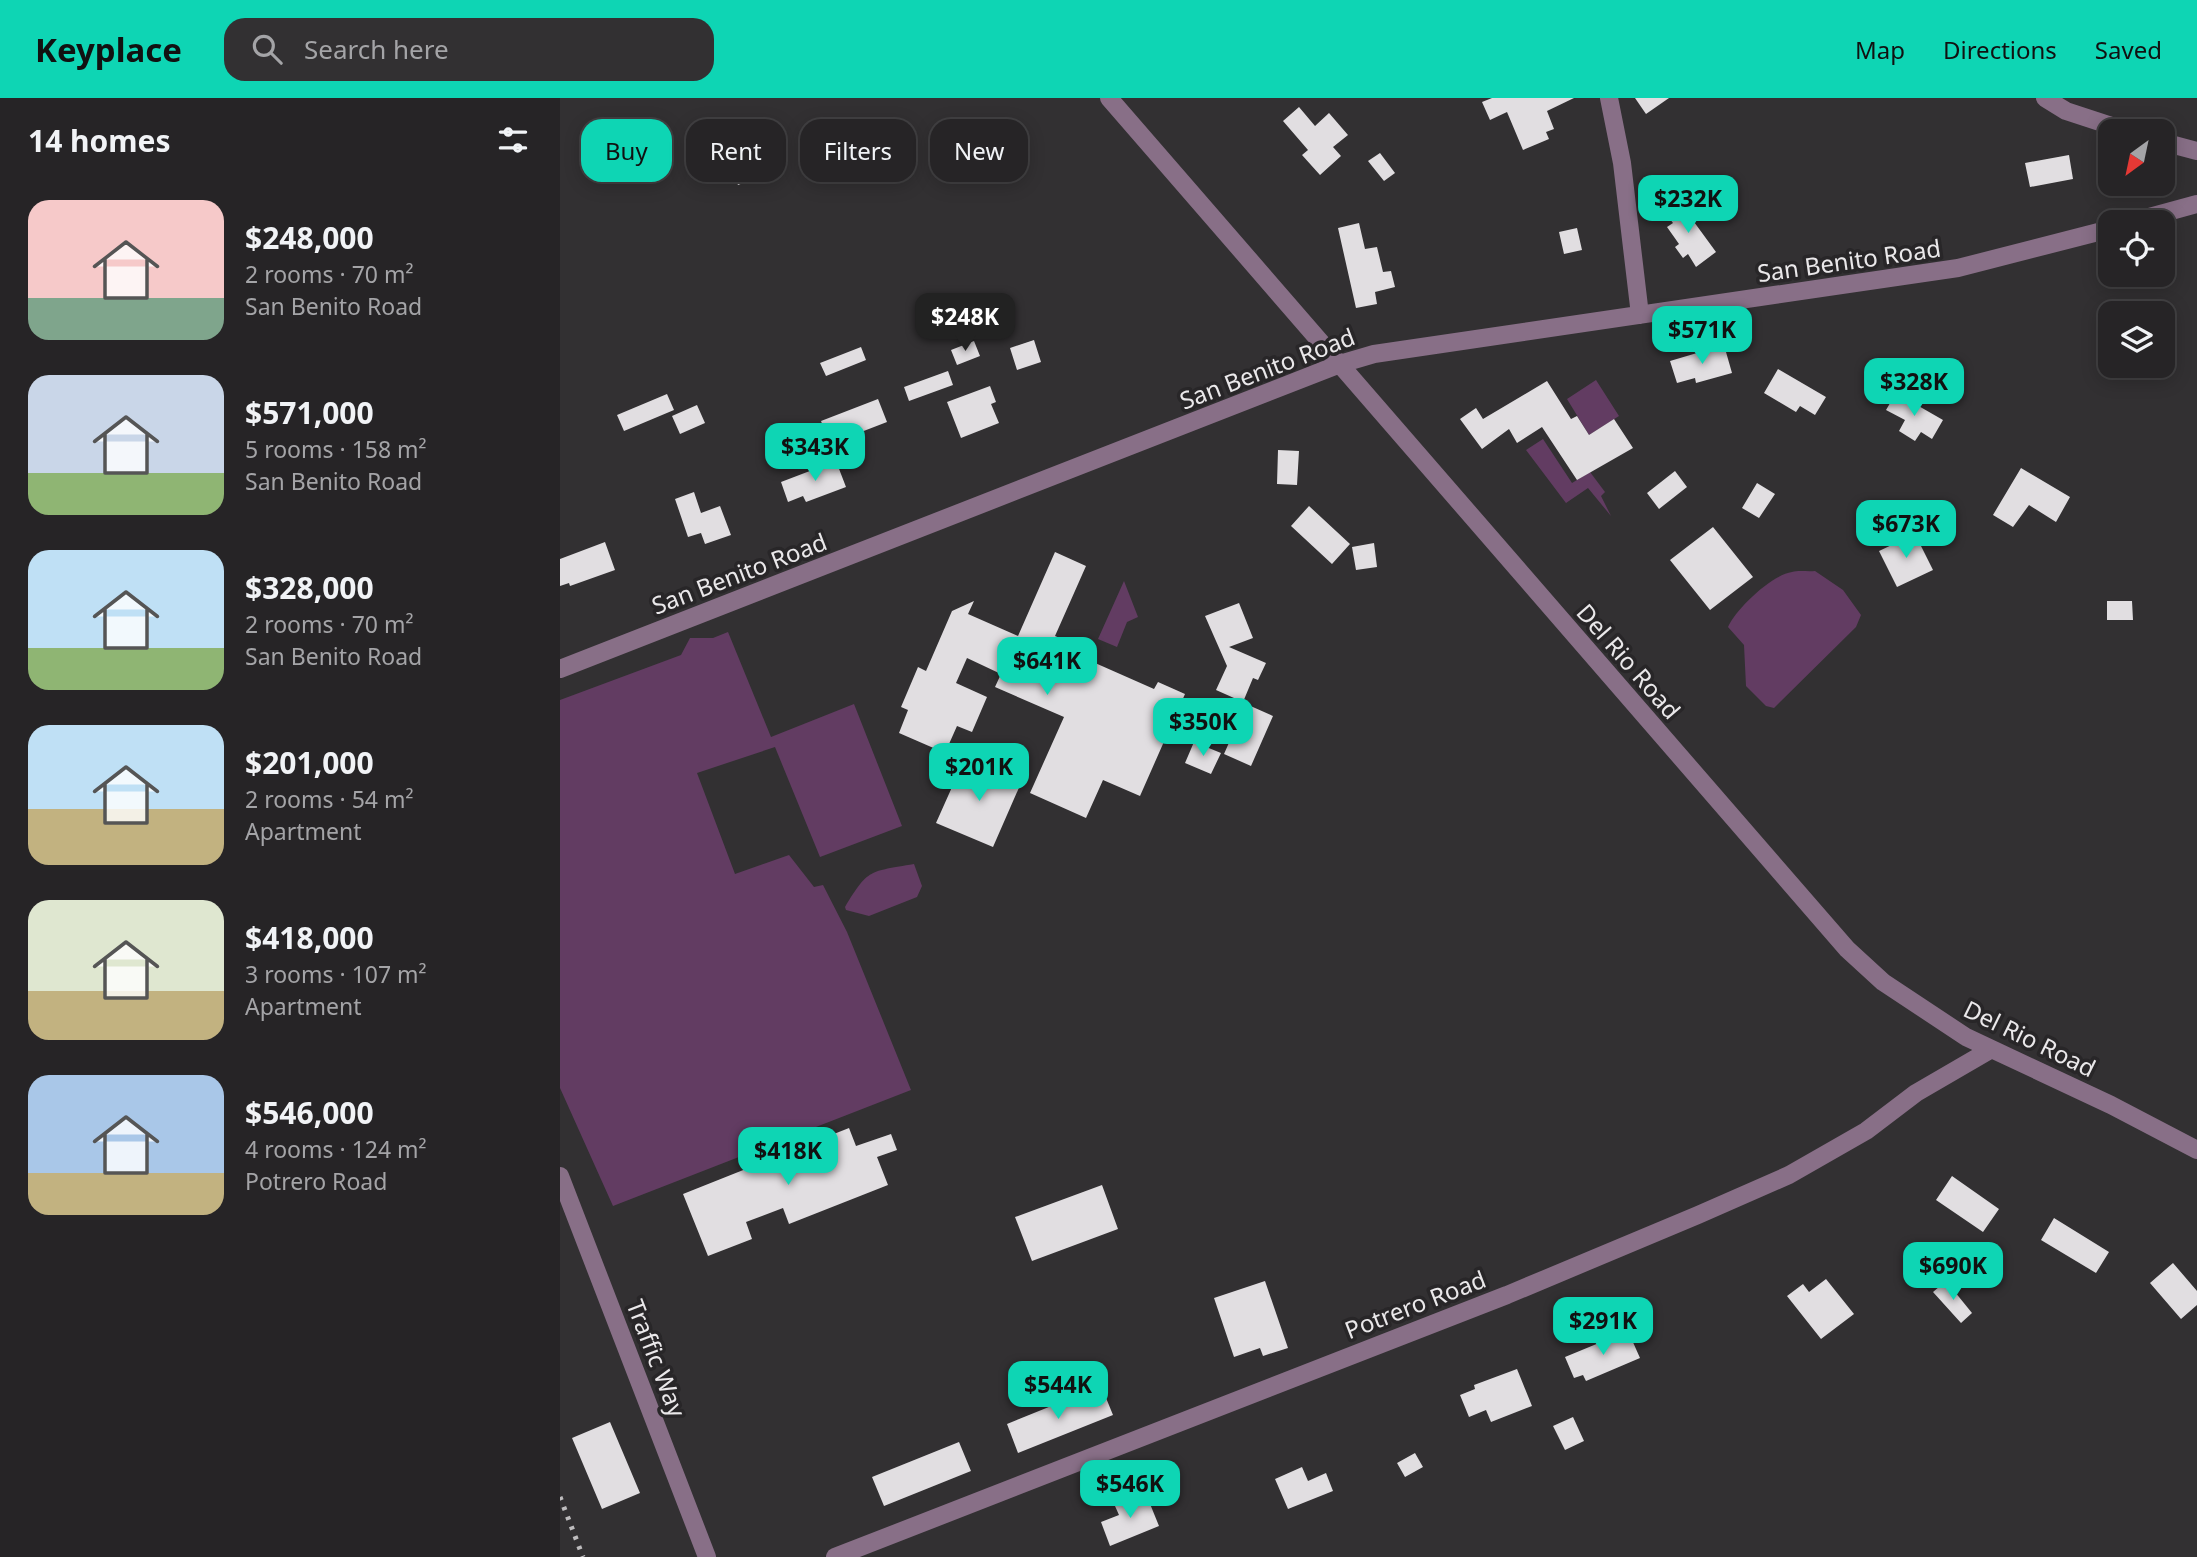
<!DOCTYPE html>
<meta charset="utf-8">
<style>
:root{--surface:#262426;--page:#323032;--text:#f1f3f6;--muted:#a4a4a7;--line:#424143;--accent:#0ed5b4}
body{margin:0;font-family:"Noto Sans",sans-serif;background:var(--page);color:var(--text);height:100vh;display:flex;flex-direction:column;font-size:26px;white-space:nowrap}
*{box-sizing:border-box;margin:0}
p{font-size:23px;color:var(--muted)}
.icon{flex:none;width:38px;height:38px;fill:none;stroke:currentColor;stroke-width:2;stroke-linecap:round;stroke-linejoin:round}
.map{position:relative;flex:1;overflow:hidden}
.details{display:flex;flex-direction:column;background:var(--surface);width:560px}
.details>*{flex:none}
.guide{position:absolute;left:21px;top:21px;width:665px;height:63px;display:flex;gap:14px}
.needle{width:46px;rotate:213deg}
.buttons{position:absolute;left:1538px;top:21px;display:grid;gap:14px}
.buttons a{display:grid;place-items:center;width:77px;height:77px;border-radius:14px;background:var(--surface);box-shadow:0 4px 18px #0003,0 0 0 2px var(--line);font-size:35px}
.price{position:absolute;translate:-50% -60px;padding:0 16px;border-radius:14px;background:var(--accent);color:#111;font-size:23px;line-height:46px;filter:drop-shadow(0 2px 4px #0008)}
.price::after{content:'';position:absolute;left:50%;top:42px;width:21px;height:16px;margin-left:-10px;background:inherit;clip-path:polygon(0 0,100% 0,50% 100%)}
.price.selected{background:#222;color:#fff}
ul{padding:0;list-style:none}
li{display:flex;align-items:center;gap:21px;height:175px;padding:0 28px}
li span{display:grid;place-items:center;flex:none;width:196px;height:140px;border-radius:21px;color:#555}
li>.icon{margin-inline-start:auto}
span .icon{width:84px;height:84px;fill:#fffc;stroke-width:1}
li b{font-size:30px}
h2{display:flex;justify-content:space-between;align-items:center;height:84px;padding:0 28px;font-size:30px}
.chip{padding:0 24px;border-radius:21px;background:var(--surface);box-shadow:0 4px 18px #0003,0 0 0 2px var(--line);font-size:24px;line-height:63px}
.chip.selected{background:var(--accent);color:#111}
header{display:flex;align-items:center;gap:42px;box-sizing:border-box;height:98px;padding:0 35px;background:var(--accent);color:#111}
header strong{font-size:33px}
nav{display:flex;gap:38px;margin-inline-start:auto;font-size:24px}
.search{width:490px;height:63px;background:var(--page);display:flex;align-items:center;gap:18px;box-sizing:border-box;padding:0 24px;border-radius:21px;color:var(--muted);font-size:26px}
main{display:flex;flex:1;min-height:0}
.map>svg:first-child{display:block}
</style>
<header>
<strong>Keyplace</strong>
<div class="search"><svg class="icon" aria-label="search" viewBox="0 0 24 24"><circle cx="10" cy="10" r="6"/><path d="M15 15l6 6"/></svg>Search here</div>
<nav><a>Map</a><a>Directions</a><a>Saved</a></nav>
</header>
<main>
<section class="details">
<h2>14 homes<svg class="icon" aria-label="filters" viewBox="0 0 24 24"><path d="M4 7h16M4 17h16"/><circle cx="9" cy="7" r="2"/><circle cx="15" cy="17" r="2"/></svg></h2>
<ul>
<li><span style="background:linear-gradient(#f6c9c9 70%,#7fa58c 0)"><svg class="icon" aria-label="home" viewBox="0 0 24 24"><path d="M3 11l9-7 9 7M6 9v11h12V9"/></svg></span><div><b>$248,000</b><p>2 rooms · 70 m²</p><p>San Benito Road</p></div></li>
<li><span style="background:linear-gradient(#c9d6e8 70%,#8fb573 0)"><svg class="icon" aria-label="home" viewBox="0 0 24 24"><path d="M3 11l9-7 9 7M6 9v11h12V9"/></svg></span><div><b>$571,000</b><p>5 rooms · 158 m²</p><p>San Benito Road</p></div></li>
<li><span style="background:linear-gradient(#bfe0f5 70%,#8fb573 0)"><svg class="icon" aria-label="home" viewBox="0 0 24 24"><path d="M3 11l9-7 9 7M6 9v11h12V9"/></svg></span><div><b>$328,000</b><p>2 rooms · 70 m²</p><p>San Benito Road</p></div></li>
<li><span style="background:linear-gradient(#bfe0f5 60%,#c2b280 0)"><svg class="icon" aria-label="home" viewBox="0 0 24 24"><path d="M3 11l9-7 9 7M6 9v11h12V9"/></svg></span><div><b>$201,000</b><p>2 rooms · 54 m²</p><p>Apartment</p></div></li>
<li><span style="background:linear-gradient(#dfe7d0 65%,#c2b280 0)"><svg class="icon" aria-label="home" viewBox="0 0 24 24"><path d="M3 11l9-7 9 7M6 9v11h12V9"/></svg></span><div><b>$418,000</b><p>3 rooms · 107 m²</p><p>Apartment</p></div></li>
<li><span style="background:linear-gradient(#a9c7e8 70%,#c2b280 0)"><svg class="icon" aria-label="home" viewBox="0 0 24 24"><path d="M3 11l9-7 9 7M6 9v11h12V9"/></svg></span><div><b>$546,000</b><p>4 rooms · 124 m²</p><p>Potrero Road</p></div></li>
</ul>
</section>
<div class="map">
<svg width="1637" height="1459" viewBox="0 0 1637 1459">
<rect width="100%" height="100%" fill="#323032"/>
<path fill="#623c62" d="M1036,282l23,36 -30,19 -22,-36z
M983,341l29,44 18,-11 15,20 -4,4 10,20 -23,-28 -22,15 -40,-53z
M1255,473l28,19 18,25 -5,12 -82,81 -8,-2 -20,-20 -2,-41 -16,-18c8,-18 43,-52 64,-55 7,-2 16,0 23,-1z
M564,483l14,36 -11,5 -10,25 -19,-8z
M168,534l43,105 83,-33 48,122 -82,31 -45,-110 -78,26 38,101 54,-19 25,32 9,-2 24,47 64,158 -298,116 -53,-118v-388l121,-45 9,-17h23z
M354,766l8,22 -5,11 -48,19 -23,-6 -1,-3c24,-39 24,-35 69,-43z"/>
<path fill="#e1dee1" d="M932,0h82l-27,13 7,18 -8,3 3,7 -26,11 -16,-38 -17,8 -8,-18z
M1075,0h34l-23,16z
M739,9l16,19 14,-13 19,22 -15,12 8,9 -21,19 -18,-20 6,-5 -25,-29z
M820,55l15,20 -11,8 -16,-20z
M1509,57l4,24 -43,8 -5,-24z
M185,62l8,19 -15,6 -8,-19z
M1118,102l38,52 -20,15 -8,-13 -5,4 -8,-11 4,-3 -12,-17 6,-4 -10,-13z
M799,125l6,26 12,-2 6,25 8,-1 4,16 -20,5 2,12 -21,4 -18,-80z
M1017,130l5,22 -18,4 -5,-22z
M474,242l7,22 -24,8 -7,-22z
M414,243l6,15 -23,9 -6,-15z
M1164,247l8,28 -36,10 -1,-5 -18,5 -7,-22z
M301,249l5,13 -40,16 -6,-13z
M1218,271l48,28 -11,18 -15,-9 -4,6 -32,-19z
M388,273l5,14 -44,16 -5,-14z
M987,283l24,38 6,-3 12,19 25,-16 19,29 -56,32 -35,-53 -25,16 -8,-14 -27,20 -22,-30 16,-11 7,11z
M430,288l6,16 -5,2 8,19 -38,15 -14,-36z
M1336,295l47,27 -11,19 -11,-7 -6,9 -16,-10 6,-11 -19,-10z
M107,296l7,16 -50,21 -7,-16z
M318,301l9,23 -57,22 -9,-23z
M137,307l8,18 -25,11 -8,-18z
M718,352l21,1 -2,34 -20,-1z
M276,363l10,26 -40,15 -3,-6 -15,6 -7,-20z
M1461,370l49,29 -14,25 -27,-17 -16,22 -20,-12z
M1115,373l12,16 -28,22 -12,-16z
M1197,385l18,11 -16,24 -17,-10z
M134,394l7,21 19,-7 11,29 -26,9 -4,-11 -13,4 -13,-38z
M749,408l41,38 -18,20 -41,-38z
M1153,429l40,50 -43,33 -40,-50z
M1355,436l18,36 -36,17 -18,-36z
M45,444l10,28 -45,16 -1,-3 -9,3v-27z
M814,445l3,24 -21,3 -4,-23z
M495,454l31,14 -31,70 26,11 -4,8 77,34 4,-7 27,12 -45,102 -37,-16 -17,38 -56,-25 34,-76 -69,-30 6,-13 -34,-16 -11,25 31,14 -15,35 -15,-6 -12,27 -46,-20 9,-23 -7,-3 17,-40 8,4 26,-60 22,-10 -6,13 50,22z
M1547,503h25l1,19h-26z
M679,505l14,35 -24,9 37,16 -8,17 -5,-2 -10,24 -27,-12 11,-24 -22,-50z
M686,606l27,12 -22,50 -27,-12z
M634,644l27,11 -10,21 -26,-11z
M405,660l56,25 -28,64 -57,-24z
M289,1030l7,18 35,-12 6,16 -20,7 11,28 -99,39 -6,-16 -37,14 6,17 -44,17 -25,-62z
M1392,1078l47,33 -16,23 -47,-32z
M542,1087l16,44 -86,32 -17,-44z
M1494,1120l55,34 -13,21 -55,-33z
M1613,1165l24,28v14l-16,14 -31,-36z
M1266,1181l28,35 -33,25 -34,-43 16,-12 6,8z
M705,1183l23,67 -25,8 -3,-8 -26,9 -20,-59z
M1386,1183l26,32 -11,10 -28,-31z
M1068,1233l12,27 -54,23 -3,-6 -9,3 -9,-21z
M957,1271l15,37 -41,16 -5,-12 -17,7 -9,-22 15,-6 -1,-4z
M544,1295l9,22 -95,38 -11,-29 74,-30 3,7z
M1013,1319l11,24 -19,9 -12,-24z
M50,1324l30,71 -38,16 -30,-71z
M399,1344l12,29 -87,35 -12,-29z
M855,1355l8,14 -18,10 -8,-14z
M742,1369l6,14 18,-8 7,18 -45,18 -13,-30z
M586,1396l13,32 -49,20 -9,-24 18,-7 -4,-9z"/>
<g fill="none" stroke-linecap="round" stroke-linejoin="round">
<path stroke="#886f87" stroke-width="18" d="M549,0l738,851 36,33 83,55 145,68 86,45
M1049,0l13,65 18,152
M1485,0l21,13 61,20
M1603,44l34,9
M1571,124l66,-18
M0,571l780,-305 34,-10 584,-86 152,-39
M0,1078l147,381
M275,1459l672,-262 191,-80 91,-40 77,-44 50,-38 74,-43"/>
<path stroke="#bebcbe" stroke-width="5" stroke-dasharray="3.5 7" stroke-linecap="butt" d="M0,1399l23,60"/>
</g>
<g text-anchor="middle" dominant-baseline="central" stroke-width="7" stroke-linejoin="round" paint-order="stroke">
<g font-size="24" fill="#eae8ea" stroke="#282628">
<text transform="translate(1289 162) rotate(-8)">San Benito Road</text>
<text transform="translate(707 270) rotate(-21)">San Benito Road</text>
<text transform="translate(179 475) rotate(-21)">San Benito Road</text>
<text transform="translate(1069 563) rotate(49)">Del Rio Road</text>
<text transform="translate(1470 940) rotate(26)">Del Rio Road</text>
<text transform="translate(855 1206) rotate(-21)">Potrero Road</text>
<text transform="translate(97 1260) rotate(69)">Traffic Way</text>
</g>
</g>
</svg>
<div class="buttons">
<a><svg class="needle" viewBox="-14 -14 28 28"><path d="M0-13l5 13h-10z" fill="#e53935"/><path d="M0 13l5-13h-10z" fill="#a4a4a7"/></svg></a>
<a><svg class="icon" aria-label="locate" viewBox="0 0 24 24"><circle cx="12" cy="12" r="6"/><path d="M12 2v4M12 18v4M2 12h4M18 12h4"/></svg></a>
<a><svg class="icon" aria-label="layers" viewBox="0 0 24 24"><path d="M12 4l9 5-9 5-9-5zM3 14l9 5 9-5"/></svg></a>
</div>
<b class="price" style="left:1128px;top:137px">$232K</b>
<b class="price selected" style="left:405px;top:255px">$248K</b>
<b class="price" style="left:1142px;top:268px">$571K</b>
<b class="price" style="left:1354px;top:320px">$328K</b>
<b class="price" style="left:255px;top:385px">$343K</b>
<b class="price" style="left:1346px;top:462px">$673K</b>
<b class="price" style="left:487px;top:599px">$641K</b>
<b class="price" style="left:643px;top:660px">$350K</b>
<b class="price" style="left:419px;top:705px">$201K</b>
<b class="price" style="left:228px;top:1089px">$418K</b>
<b class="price" style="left:1393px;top:1204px">$690K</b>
<b class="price" style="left:1043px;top:1259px">$291K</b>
<b class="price" style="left:498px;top:1323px">$544K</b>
<b class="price" style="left:570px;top:1422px">$546K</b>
<div class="guide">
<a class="chip selected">Buy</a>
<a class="chip">Rent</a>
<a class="chip">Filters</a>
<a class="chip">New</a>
</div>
</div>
</main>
